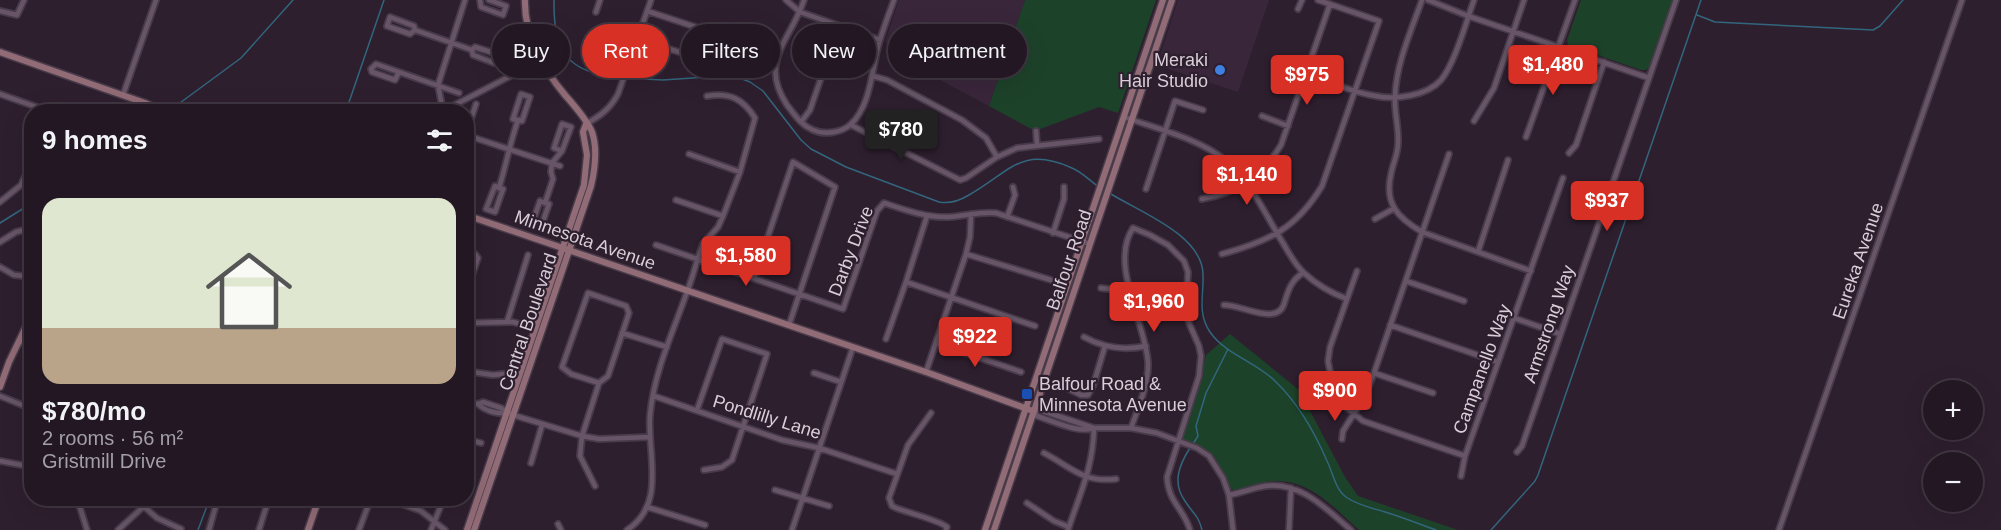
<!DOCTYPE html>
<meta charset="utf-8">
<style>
:root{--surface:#221723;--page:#2e2430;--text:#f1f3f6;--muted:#a29fa6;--line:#3f3641;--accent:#d93025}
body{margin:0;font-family:Helvetica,sans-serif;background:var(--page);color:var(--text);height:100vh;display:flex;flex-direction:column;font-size:22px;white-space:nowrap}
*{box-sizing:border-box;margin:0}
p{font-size:20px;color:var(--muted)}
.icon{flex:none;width:33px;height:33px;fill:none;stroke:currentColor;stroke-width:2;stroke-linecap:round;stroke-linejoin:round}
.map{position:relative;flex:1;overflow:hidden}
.details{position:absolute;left:24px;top:104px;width:450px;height:402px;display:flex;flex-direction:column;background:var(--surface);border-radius:24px;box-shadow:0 6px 24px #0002,0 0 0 2px var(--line)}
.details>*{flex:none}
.banner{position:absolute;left:492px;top:24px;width:570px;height:54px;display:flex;gap:12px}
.tools{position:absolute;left:1923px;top:380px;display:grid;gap:12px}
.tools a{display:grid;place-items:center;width:60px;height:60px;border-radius:50%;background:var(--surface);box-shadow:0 6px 24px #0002,0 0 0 2px var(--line);font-size:30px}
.price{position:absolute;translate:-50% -51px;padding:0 14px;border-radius:6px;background:var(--accent);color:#fff;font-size:20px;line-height:39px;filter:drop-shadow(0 2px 3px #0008)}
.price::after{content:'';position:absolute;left:50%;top:36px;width:18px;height:14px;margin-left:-9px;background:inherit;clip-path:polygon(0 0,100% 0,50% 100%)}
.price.selected{background:#222;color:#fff}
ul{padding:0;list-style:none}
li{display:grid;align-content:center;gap:12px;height:318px;padding:0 18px}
li span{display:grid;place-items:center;height:186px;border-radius:18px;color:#555}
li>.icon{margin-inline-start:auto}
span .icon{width:108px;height:108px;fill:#fffc;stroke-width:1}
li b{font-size:26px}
h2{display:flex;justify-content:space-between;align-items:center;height:72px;padding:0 18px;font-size:26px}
.tag{padding:0 21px;border-radius:27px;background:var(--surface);box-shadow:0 6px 24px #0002,0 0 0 2px var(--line);font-size:21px;line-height:54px}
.tag.selected{background:var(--accent);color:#fff}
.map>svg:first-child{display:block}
</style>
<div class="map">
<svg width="2001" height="530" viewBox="0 0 2001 530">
<rect width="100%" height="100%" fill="#2e1f2f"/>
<path fill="#3a263b" d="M899,0h126l-36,106 -83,-44 -21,-20z
M1178,0h91l-31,92 -81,-27z"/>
<path fill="#1d422a" d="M1025,0h131l-38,113 -19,-6 -64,24 -46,-25z
M1581,0h91l-23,67 -3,3h-5l-73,-25 -1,-5z
M1230,334l69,56 46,87 13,19 100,34h-99c-25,-22 -47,-49 -83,-49 -13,0 -28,6 -41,9l-5,-1 -14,-30 -17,-14 -19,-6 18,-48 8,-36z"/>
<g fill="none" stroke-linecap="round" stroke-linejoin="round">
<path stroke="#32667d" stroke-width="1.5" d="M554,0c-1,52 13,73 67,78
M1697,15l18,7 158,8 7,-4 23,-26
M625,78l38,2 59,-4 15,1 13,5 13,9 38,49 10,9 35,18 93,35c10,2 20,-1 30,-7 41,-23 52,-50 103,-27 10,4 18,13 27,19
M169,111l72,-53 52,-58
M346,111l38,-111
M1111,194c29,18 91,41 92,80 1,21 -6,39 7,58 15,22 46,30 65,49 23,22 40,52 52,80 6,12 8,28 19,36 11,8 26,11 39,15 17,5 34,12 51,18
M0,223l32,-20
M1193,444l5,-8 -2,-10 10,-33 22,-44
M1190,448c-11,17 -18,35 -5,53 8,13 13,13 17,29
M198,530l12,-32
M1491,530l44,-49 3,-6 163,-475"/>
<defs>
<path id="street" d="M480,0l1,7 22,8 3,-9 -17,-6
M786,0l14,12 80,28
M804,0c-13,40 -46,61 -17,105 8,10 14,20 26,25 11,5 29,3 38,-6 20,-18 21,-57 28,-81 4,-14 10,-29 15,-43
M1422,0c-11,31 -26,64 -27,97 -1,15 4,30 3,46 0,11 -5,20 -7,31 -7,30 7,44 31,58l109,39
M1428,0l40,16 181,62
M1298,9l4,-9
M0,11l17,4 7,-15
M647,11l112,37
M596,12l4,-12
M415,30l-5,4 -23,-8 3,-9 24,9 1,4 57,20 3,-3 22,7 -3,9 -21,-8 -1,-5
M637,39l42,13
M1281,64c29,10 65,27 95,32 19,4 51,0 65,-16 14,-17 25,-58 33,-80
M520,71l2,-6 17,-9
M399,72l-4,8 -23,-8 -1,-3 5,-5 83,29
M873,76l14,4 75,40 24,18 11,19
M0,94l48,17
M123,95l33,-95
M355,109l6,2
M443,111l-5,-26 27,-85
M443,111l77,-40h6l16,-9
M1262,116l26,10
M1124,117c33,12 74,21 101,43 26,21 41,56 58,83 6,10 12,22 21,30 13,12 27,20 43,26
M1474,121l20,-33 30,-88
M801,122l9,-12 29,-84
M586,124c14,-8 24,-15 32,-30l33,-94
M851,125l109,55 6,-2 31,-21 20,-9 82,-9
M1036,131l1,14
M466,134l10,-30
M466,135l94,31
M1526,137l49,-137
M1569,153l7,-8 28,-83
M689,154l51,18
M499,188l-4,-2 -9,23 9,3 8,-23 -4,-1c7,-23 11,-45 19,-68l4,1 8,-24 -9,-3 -8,25 5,1
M1146,189l29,-88 28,9
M1202,199c36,-6 60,-23 79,-54l49,-141
M676,200l47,16
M0,202l21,-17 11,-23
M545,203l-5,-2 -8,23 9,3 8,-23 -4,-1 8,-24 -2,-7 1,-9 10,-12 9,-24 -9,-3 -8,24 8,3
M1007,217l8,-22 -2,-8
M1375,219l18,-10
M1053,233l11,-34v-12
M0,242l16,-10 16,-4
M656,245l187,64 34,-98 7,-8c21,7 43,15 65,14 17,-1 31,-6 47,-4l94,31
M466,251l9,3 3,4 -12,34
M1478,252l30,-92
M966,254l85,26
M1222,254c47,-13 74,-25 100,-68l57,-165 -61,-21
M0,267l14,8 10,1
M1357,271l-27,76 -2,14 4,21 10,22 21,17 102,35
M754,278l39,-116 42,25 -46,138
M1406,281l58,20
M906,282l129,44
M1101,288l15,2 14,-2
M1224,305c18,0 53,21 60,-1 4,-13 7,-24 19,-31
M1514,318l46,16
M507,322l21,-67
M466,323l47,-1 7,2
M1390,325l108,37
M622,333l45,14
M1084,337c20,11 39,14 62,9
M886,339l20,-57 21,-66
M19,341l13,6
M936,343l85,29
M466,371l27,4 10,-1
M926,372l40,-118 4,-17 1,-23
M814,373l27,9
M1374,373l59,20
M1067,388l14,7h7l5,-9 12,-40
M0,396l32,13
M654,396l128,44 37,8 78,26
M466,402l12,2 5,-2 18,6 12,7 69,21 17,3 51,-2
M478,404c7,7 19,10 28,9
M697,410l25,-71 45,15 -35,106 -10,7 -18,3
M1033,411l7,-1 54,18h37l26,5 40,15 12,8 14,22 6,17 4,35
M1033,411l4,5c15,5 43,18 57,12
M931,413l-23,32 -19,53 3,8 4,2c10,4 45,13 51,19l-1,3
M1131,428c7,-20 18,-44 17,-66 -3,-40 -39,-98 -15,-134l17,7 18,10 16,16 4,11 -2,38 3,13 10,23 2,10 -2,20 -32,101c1,25 17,32 23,53
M466,439l15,4
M1342,439l1,-8 22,-35 9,-23 75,-219
M1517,452l5,-6 154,-446
M1044,453c27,14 39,30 72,26
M0,461l32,6
M531,463l11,-38
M1461,476l4,-20 98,-278
M595,486l-15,-30 2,-20 17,-53 9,-7 21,-63 -3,-7 -38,-13 -26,74 9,7 28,9
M775,490l54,16
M1229,495c12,-2 24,-7 36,-9 36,-5 61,23 86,44
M77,498l10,32
M134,498l23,20 24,11
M385,498l36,13 24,19
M1027,503l27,18 15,6
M647,507l58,18
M558,524l3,6
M118,530l25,-23
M209,530l9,-32
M259,530l10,-32
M359,530l12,-32
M431,530l13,-32
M627,530c40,-26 20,-76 23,-115 4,-43 23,-83 37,-123 6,-16 10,-32 16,-48l15,-17 5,-11 17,-44 15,-54c-12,-19 -25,-26 -48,-22
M792,530l61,-183
M1068,530c12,-37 25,-62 26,-102
M1289,530l2,-42
M1779,530l183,-530"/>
<path id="secondary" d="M0,52l145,51 18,8
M466,215l460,157 107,39
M0,387l9,-25 23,-48
M308,530l11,-32
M467,530l117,-345 3,-30 -4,-23 3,-8
M474,530l117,-344c4,-17 7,-36 1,-54 -4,-10 -19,-28 -27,-37 -22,-26 -41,-60 -40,-95
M985,530l178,-530
M994,530l178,-530"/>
</defs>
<use href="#street" stroke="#483b49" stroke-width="8"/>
<use href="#secondary" stroke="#483b49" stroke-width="9"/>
<use href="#street" stroke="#675567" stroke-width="4.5"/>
<use href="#secondary" stroke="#916b76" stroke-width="6"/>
</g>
<circle fill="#3f7fe0" stroke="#2e1f2f" stroke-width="2" cx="1220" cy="70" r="6"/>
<rect fill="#1a4fb4" stroke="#2e1f2f" stroke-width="2" x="1021" y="388" width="12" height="12" rx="3"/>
<g text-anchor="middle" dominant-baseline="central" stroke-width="4.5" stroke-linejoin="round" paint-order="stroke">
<g font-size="18" fill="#d8ced8" stroke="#2e1f2f" text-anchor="end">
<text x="1208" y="60">Meraki<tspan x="1208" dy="21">Hair Studio</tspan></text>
<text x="1039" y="384" text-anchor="start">Balfour Road &amp;<tspan x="1039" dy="21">Minnesota Avenue</tspan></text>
</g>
<g font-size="18" fill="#d8ced8" stroke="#2e1f2f">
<text transform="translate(585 240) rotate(19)">Minnesota Avenue</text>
<text transform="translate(851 251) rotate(-69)">Darby Drive</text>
<text transform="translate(1069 260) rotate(-71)">Balfour Road</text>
<text transform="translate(1858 261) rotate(-71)">Eureka Avenue</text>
<text transform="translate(528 322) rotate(-71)">Central Boulevard</text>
<text transform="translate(1549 324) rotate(-71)">Armstrong Way</text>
<text transform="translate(1482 369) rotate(-70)">Campanello Way</text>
<text transform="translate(767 417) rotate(17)">Pondlilly Lane</text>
</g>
</g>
</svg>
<div class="tools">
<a>+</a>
<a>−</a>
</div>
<b class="price" style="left:1553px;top:96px">$1,480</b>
<b class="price" style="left:1307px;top:106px">$975</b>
<b class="price selected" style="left:901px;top:161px">$780</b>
<b class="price" style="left:1247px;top:206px">$1,140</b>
<b class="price" style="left:1607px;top:232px">$937</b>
<b class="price" style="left:746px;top:287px">$1,580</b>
<b class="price" style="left:1154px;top:333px">$1,960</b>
<b class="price" style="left:975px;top:368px">$922</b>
<b class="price" style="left:1335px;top:422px">$900</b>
<div class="banner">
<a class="tag">Buy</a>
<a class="tag selected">Rent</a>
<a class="tag">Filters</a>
<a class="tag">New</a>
<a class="tag">Apartment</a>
</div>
<section class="details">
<h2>9 homes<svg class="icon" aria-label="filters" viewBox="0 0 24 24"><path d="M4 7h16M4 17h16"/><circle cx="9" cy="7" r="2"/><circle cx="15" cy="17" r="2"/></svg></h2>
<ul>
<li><span style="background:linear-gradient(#dfe7d0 70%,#b9a48a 0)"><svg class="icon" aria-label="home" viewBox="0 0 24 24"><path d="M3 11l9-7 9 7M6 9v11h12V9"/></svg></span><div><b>$780/mo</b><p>2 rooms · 56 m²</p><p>Gristmill Drive</p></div></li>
</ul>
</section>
</div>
